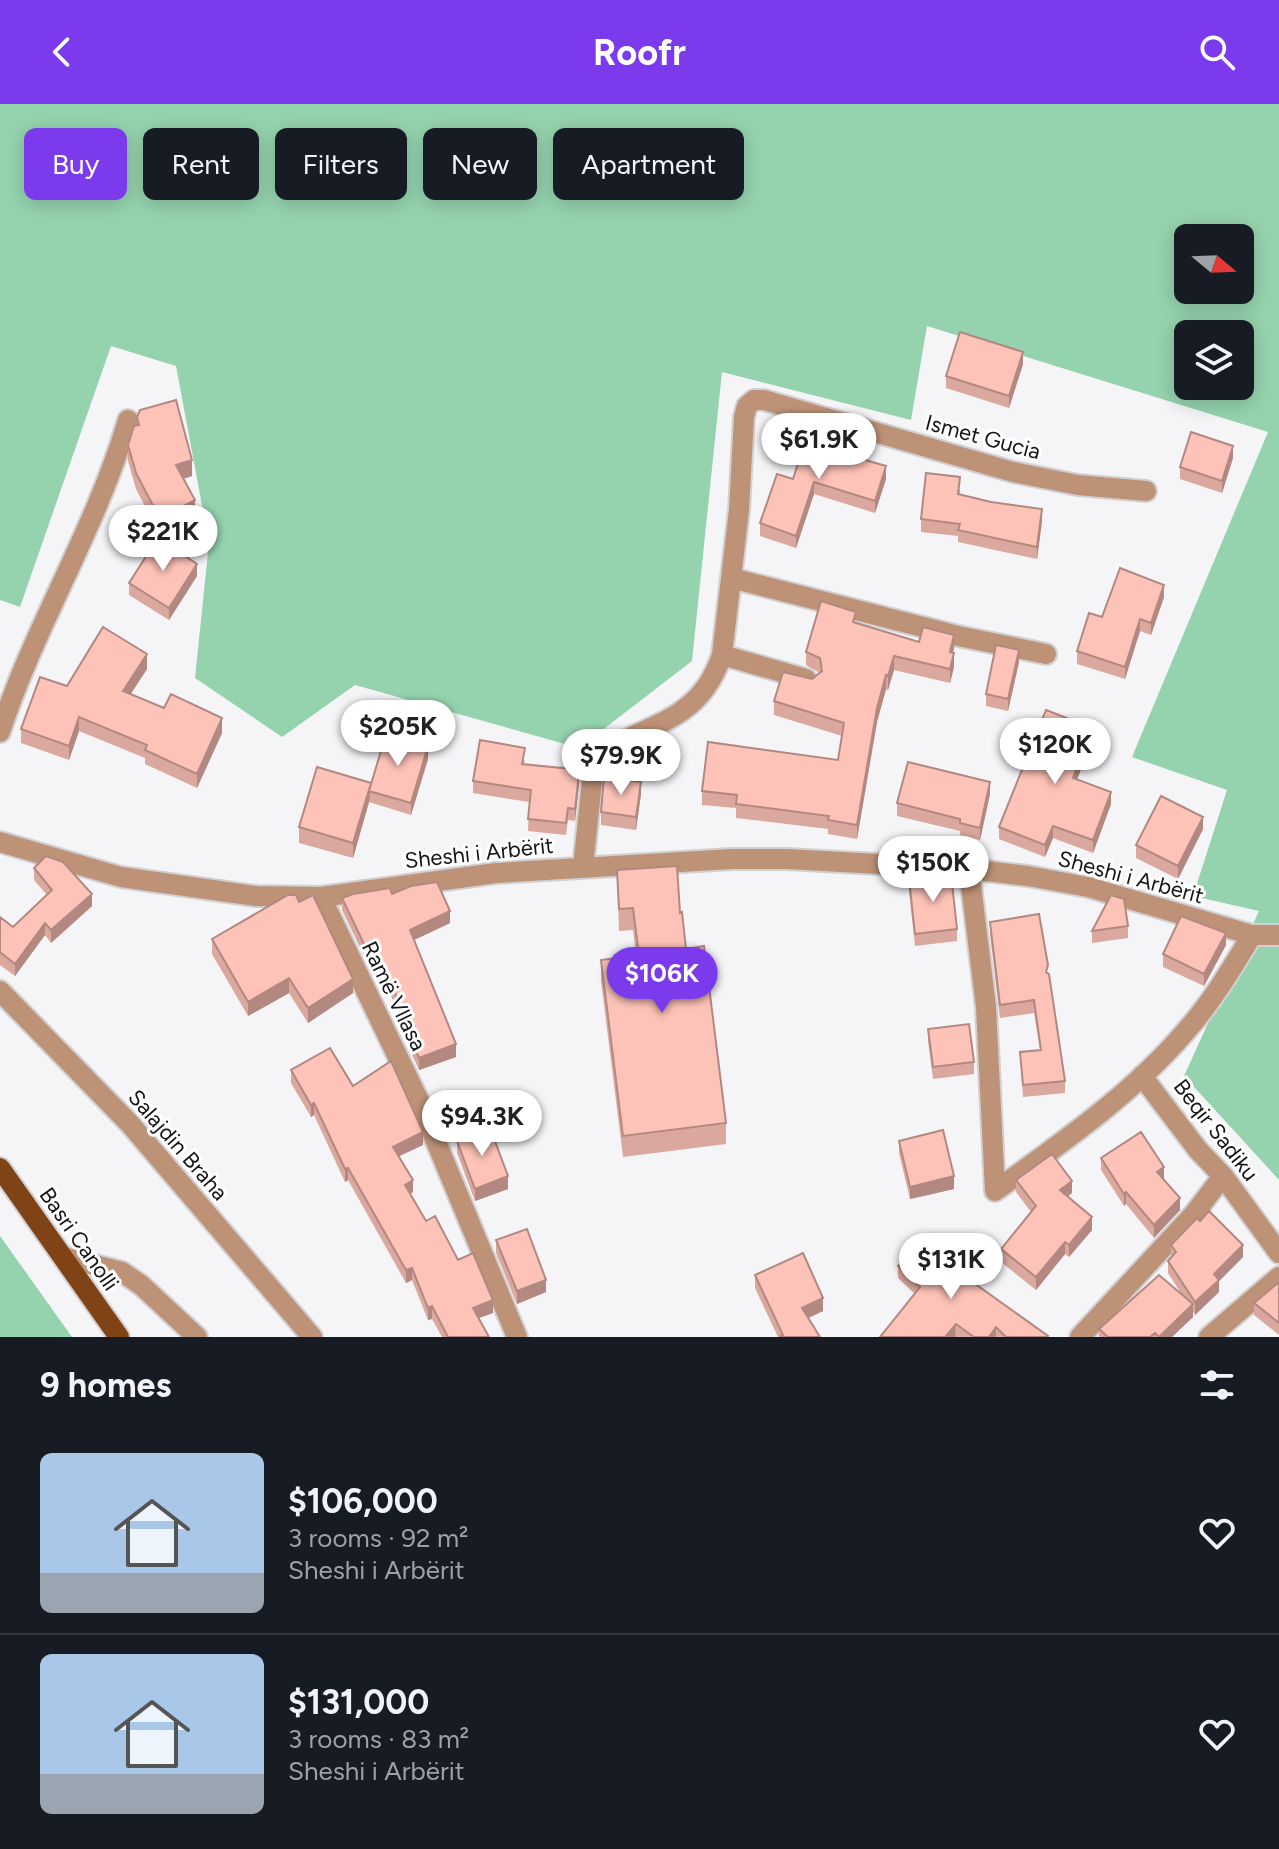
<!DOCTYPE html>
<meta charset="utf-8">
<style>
:root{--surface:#171b24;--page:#242831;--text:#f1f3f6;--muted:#9ea1a6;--line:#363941;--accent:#7c3aed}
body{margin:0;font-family:Figtree,sans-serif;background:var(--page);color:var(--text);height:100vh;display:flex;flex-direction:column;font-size:30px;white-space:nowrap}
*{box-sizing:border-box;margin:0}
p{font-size:26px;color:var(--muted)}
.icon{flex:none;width:44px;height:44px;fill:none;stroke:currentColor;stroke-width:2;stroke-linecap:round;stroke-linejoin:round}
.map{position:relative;height:1233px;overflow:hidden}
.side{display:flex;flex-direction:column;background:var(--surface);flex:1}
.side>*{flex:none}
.banner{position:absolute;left:24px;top:24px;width:800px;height:72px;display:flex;gap:16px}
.needle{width:52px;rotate:109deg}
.controls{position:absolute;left:1174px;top:120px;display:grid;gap:16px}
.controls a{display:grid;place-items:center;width:80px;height:80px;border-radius:12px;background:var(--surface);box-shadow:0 4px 20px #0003;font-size:40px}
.price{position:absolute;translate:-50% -68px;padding:0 18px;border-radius:28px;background:#fff;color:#222;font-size:26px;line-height:52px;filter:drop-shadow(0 2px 4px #0008)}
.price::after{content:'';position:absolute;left:50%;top:48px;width:24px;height:18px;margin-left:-12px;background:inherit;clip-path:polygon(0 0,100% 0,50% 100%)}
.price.active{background:var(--accent);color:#fff}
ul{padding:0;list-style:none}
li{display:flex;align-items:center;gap:24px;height:200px;padding:0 40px}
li+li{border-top:2px solid var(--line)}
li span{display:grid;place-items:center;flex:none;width:224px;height:160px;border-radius:12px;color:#555}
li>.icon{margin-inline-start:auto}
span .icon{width:96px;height:96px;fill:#fffc;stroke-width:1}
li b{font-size:34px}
h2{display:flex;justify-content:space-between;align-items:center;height:96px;padding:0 40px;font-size:34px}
.pill{padding:0 28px;border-radius:12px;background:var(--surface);box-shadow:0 4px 20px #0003;font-size:28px;line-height:72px}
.pill.active{background:var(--accent);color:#fff}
header{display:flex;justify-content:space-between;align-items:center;height:104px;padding:0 40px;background:var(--accent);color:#fff;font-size:36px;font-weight:700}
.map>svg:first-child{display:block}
</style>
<header><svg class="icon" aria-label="back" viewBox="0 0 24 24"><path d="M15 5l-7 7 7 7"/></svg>Roofr<svg class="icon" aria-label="search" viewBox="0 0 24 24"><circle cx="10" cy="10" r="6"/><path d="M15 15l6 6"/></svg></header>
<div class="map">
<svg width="1279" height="1233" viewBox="0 0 1279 1233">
<rect width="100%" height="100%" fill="#f5f5f8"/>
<path fill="#95d3ae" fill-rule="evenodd" d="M0,0h1279v1076l-95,-104 75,-165 -66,-15 34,-106 -95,-33 136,-325 -341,-106 -16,94 -189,-48 -30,289 -113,87 -224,-63 -73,52 -87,-59 14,-135 -33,-177 -65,-20 -91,261 -20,-7zM1188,134h52v52h-52zM1188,230h52v52h-52z
M0,1132l72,101h-72z"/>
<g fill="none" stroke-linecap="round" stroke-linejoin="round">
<defs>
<path id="minor" d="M731,474l227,58 88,18
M722,551l84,24
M0,628c35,-107 96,-203 128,-312
M0,738l121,35 135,19 65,1 175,-24 236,-14h55l182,10 59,7 60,11 164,48h27
M583,763l10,-95c15,-35 62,-40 90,-62 20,-14 31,-32 39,-55l17,-145 5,-93 3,-11 7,-6h10l249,72 65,13 68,6
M969,765l17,138 9,184
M321,793l99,206 97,234
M0,887l130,133 182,213
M1142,972l56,74 25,26 56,77
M995,1087c68,-49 136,-96 191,-160 26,-29 46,-63 66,-96
M63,1153l59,15 19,13 56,52
M1080,1233l114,-123 29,-38
M1209,1233l70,-60"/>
<path id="major" d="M0,1064l119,169"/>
</defs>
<use href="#minor" stroke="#d1d1d4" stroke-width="24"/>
<use href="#major" stroke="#d1d1d4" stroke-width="24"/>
<use href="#minor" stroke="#be9277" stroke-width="20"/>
<use href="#major" stroke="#7f4316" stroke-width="20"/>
</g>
<path fill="#daa89e" d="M1023,260l-14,44 -63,-20v-12z
M137,313l55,59 -9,3 12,37 -35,19 -24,-46 -8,-28v-16l9,-19z
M851,352l35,23 -11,34 -61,-19 -18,54 -36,-12v-13l33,-44z
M1233,354l-11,35 -42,-14v-12z
M960,385v6l82,26 -5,38 -79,-17v-6l-37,-4v-13z
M197,472l-28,44 -40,-25v-12z
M1164,493l-13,38 -11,-4 -15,48 -48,-15v-13l25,-34z
M856,519l63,19 35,6 -1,5 1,14 -4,16 -56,-13 -6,20 -2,-1 -9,33 -20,117 -29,-5v-5l-92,-11v-10l-34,-3v-14l136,-31 4,-24 -68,-21v-14l38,-22 8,-6 -14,-8v-13z
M1019,558l-11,49 -22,-5v-12z
M147,565l-17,25 92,39 -25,55 -52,-24v-6l-66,-27 -10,29 -48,-17v-14l46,-43z
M1092,636l-15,40 34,24 -18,49 -40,-15 -8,19 -46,-18v-12z
M428,655l-17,56 -42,-13 -16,56 -54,-15v-16l72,-40z
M525,656l-1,4 48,8 7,13 -4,36 -7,-1 -2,15 -38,-4 1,-29 -56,-9v-12z
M641,690l-5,36 -35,-5v-13z
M990,690l-10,46 -20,-5v-4l-63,-15v-13z
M1203,725l-25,50 -42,-21v-13z
M34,764l58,38 -41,37 -6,-8 -30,41 -15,-11v-48l13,10 34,-32 -13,-15z
M617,766l63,43 6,36 40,174v21l-103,13 -22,-176v-21l35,-5 -3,-25 -14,1z
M909,775l48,50v12l-42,5 -6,-55z
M342,794l108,25 -36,17 42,117 -37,13 -18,-39v-11l-19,-46 -7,5 -33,-69z
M990,818l58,51 17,108v12l-42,4 -3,-45 20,-2 -6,-37 -34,5 -10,-84z
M1128,822v12l-36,5v-12z
M212,835l141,54 -45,30 -19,-30 -41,23 -36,-62z
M1226,841l-22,41 -41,-19v-13z
M928,925l46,33v12l-41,5 -5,-38z
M291,966l62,16 70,59 -24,11 14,36 -3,2 16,27 32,39 35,53 -14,5 10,19h-47l-10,-18 -4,1 -16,-40 -6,3 -58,-103 -3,2 -31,-67 -3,2 -20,-34z
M457,1037l51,48 -33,12 -18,-48z
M899,1037l55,48 -44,10 -11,-46z
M1101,1054l63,22 16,30 -26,28 -28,-34 -2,2 -23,-36z
M1016,1076l56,13 -4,3 24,34 -23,27 -4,-3 -29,36 -35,-28v-13l30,-37 -15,-20z
M496,1136l50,52 -29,12 -21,-51z
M1171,1141l72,12 -24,24v11l-24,23 -2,-3v5l-21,20h-73v-8l83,-34 -14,-22v-12l3,-4z
M898,1162l61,5 89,66h-168l35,-43 -17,-16z
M755,1171l68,36 -15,7 -30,19 -23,-49z
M1279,1178v53l-25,-20v-12z"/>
<path fill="#b28881" d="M1023,248v12l-14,44v-12z
M1233,342v12l-11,35v-12z
M192,356v16l-16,5v-16z
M886,362v13l-11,34v-12z
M814,378v12l-18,54v-12z
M195,396v16l-35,19v-16z
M1042,405v12l-5,38v-12z
M197,460v12l-28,44v-12z
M1164,481v12l-13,38v-12z
M1140,515v12l-15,48v-12z
M954,531v13l-4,17v-13z
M1019,546v12l-11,49v-12z
M954,549v14l-4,16v-14z
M147,550v15l-24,37v-15z
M894,552v14l-6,20v-14z
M886,571v14l-9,33 -20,117v-14l20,-117z
M79,613v14l-10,29v-14z
M222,614v15l-25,55v-14z
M1092,624v12l-19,50v-12z
M428,642v13l-17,56v-12z
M579,669v12l-4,36v-12z
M641,678v12l-5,36v-13z
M990,678v12l-10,46v-12z
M371,679l-2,19 -16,56v-15z
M1111,688v12l-18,49v-13z
M1203,713v12l-25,50v-13z
M1053,722v12l-8,19v-12z
M92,790v12l-41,37v-13z
M450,807v12l-40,19v-12z
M45,819v12l-30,41v-12z
M1226,829v12l-22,41v-12z
M382,858v12l-7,5v-12z
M289,874v15l-41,23v-14z
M353,875v14l-45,30v-15z
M456,940v13l-37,13v-12z
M314,999v12l-3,2v-12z
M423,1028v13l-30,14v-12z
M1164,1063v13l-7,-8z
M348,1064v12l-3,2v-13z
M508,1072v13l-33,12v-12z
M954,1072v13l-44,10v-12z
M413,1076v12l-8,5v-12z
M1072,1077v12l-12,9v-12z
M1126,1088v12l-2,2v-12z
M1180,1094v12l-26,28v-13z
M1092,1113v13l-23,27v-12z
M1065,1138v12l-29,36v-13z
M1243,1141v12l-24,24v11l-24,23v-13l19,-28z
M412,1164v12l-6,3v-13z
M546,1176v12l-29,12v-13z
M823,1194v13l-21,10v-13z
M493,1196v13l-20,7v-12z
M1193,1200v13l-21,20h-13z
M432,1202v13l-4,1v-12z
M956,1220l-1,13h-10z
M996,1223v10h-7z"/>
<path fill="#fec3b8" stroke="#b28881" stroke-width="2" d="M960,228l63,20 -14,44 -63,-20z
M176,296l16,60 -16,5 19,35 -35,19 -24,-46 -8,-28 6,-19 5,-1 -2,-8 3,-7z
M808,328l43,14 -3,9 38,11 -11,35 -61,-19 -18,54 -36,-13 17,-49 16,5z
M1191,328l42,14 -11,35 -42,-14z
M926,369l34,4 -2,17 33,8 51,7 -5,38 -79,-17 2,-6 -39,-5z
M158,434l39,26 -28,44 -40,-25z
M1120,464l44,17 -13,38 -11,-4 -15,48 -48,-16 12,-38 13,4z
M821,497l35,11 -3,10 66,20 4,-15 31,8 -4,17 4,1 -4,16 -56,-13 -6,20 -2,-1 -9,33 -20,117 -29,-5 1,-4 -93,-12 1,-9 -35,-4 6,-49 130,18 6,-37 -70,-22 9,-29 29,7 10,-8 -2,-13 -14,-6z
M103,523l44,27 -24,37 41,17 7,-14 51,24 -25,56 -52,-24 2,-5 -68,-28 -10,29 -48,-17 19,-52 27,9z
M996,541l23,5 -11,49 -22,-5z
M1046,606l46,18 -19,50 38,14 -18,48 -40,-14 -8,19 -46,-18z
M386,630l42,12 -17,57 -42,-12z
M480,636l45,8 -3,16 50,5v3l7,1 -4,36 -7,-1 -2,15 -38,-4 3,-29 -58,-9z
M908,658l82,20 -10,46 -20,-5v-4l-63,-16z
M317,663l54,16 -18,60 -54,-16z
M604,673l37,5 -5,35 -35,-5z
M1161,692l42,21 -25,49 -42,-21z
M46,752l17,6 29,32 -41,36 -6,-7 -30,41 -15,-12v-35l13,10 39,-37 -18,-22z
M677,762l3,47 2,-1 4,37 18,-3 22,177 -103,13 -22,-176 38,-5 -6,-47 -14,1 -2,-39z
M951,770l6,55 -42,5 -6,-55z
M437,778l13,29 -40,19 46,114 -37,14 -18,-40 4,-1 -23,-55 -7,5 -33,-69 11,-4 37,-6 2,6 19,-8z
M288,791h8l3,7 14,-7 40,84 -45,29 -19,-30 -41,24 -36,-63z
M1111,791l13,4 4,27 -36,5z
M1039,810l9,51 -2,7 3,2 16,107 -42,4 -3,-33 21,-2 -7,-50 -34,5 -10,-83z
M1181,812l45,17 -22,41 -41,-20z
M969,920l5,38 -41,5 -5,-38z
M330,944l23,38 38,-25 32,71 -30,15 20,33 -8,5 21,36 9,-5 23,44 15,-7 20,47 -20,8 16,29h-41l-16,-31 -4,2 -16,-40 -6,2 -58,-102 -3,1 -31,-66 -3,2 -20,-35z
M490,1024l18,48 -33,13 -18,-48z
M943,1026l11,46 -44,11 -11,-46z
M1141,1028l23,35 -7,5 23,26 -26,27 -28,-33 -2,2 -23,-36z
M1052,1050l20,27 -12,9 32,27 -23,28 -4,-3 -29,35 -35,-28 35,-43 -20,-26z
M1209,1107l34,34 -29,29 5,6 -24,22 -27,-41 8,-9 -5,-7 26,-27 3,3z
M527,1125l19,51 -29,11 -21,-51z
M929,1130l30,28 -6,6 95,68 -1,1h-41l-10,-10 -7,10h-15l-18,-13 -11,13h-65l40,-50 -22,-21z
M803,1149l20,45 -21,10 18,29h-41l4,-2 -28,-60z
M1159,1171l34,29 -34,33 -4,-4 -5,4h-42l-9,-8z
M1279,1178v41l-25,-20z"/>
<g text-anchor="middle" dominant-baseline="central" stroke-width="6" stroke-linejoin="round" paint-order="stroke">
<g font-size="22" fill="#151516" stroke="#fff">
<text transform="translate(983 333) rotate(15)">Ismet Gucia</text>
<text transform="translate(479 749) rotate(-6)">Sheshi i Arbërit</text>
<text transform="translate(1131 773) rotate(15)">Sheshi i Arbërit</text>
<text transform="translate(394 892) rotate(64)">Ramë Vllasa</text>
<text transform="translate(1216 1026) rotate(52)">Beqir Sadiku</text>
<text transform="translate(178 1041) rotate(49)">Salajdin Braha</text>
<text transform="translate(79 1135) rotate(55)">Basri Canolli</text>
</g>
</g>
</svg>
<div class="controls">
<a><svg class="needle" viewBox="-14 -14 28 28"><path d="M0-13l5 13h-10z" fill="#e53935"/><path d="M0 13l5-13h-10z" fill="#9ea1a6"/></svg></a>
<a><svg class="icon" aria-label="layers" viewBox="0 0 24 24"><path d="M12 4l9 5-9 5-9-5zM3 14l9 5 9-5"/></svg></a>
</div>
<b class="price" style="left:819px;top:377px">$61.9K</b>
<b class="price" style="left:163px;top:469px">$221K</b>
<b class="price" style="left:398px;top:664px">$205K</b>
<b class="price" style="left:1055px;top:682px">$120K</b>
<b class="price" style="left:621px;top:693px">$79.9K</b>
<b class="price" style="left:933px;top:800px">$150K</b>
<b class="price active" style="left:662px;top:911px">$106K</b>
<b class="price" style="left:482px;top:1054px">$94.3K</b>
<b class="price" style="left:951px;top:1197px">$131K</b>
<div class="banner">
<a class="pill active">Buy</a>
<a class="pill">Rent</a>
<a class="pill">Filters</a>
<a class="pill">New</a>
<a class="pill">Apartment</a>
</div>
</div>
<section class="side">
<h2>9 homes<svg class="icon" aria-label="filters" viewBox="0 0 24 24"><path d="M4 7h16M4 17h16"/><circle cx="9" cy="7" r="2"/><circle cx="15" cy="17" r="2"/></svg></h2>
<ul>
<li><span style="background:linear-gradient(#a9c7e8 75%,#9aa5b1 0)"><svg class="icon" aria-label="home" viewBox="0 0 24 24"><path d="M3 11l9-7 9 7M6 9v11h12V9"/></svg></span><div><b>$106,000</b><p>3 rooms · 92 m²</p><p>Sheshi i Arbërit</p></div><svg class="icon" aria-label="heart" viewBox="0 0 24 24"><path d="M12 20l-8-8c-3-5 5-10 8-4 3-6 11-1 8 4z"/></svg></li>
<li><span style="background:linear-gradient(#a9c7e8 75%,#9aa5b1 0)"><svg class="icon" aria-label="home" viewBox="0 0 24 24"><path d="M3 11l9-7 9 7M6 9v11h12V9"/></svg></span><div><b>$131,000</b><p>3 rooms · 83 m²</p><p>Sheshi i Arbërit</p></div><svg class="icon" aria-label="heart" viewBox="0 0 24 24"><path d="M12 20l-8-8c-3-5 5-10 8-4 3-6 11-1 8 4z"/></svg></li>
</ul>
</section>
